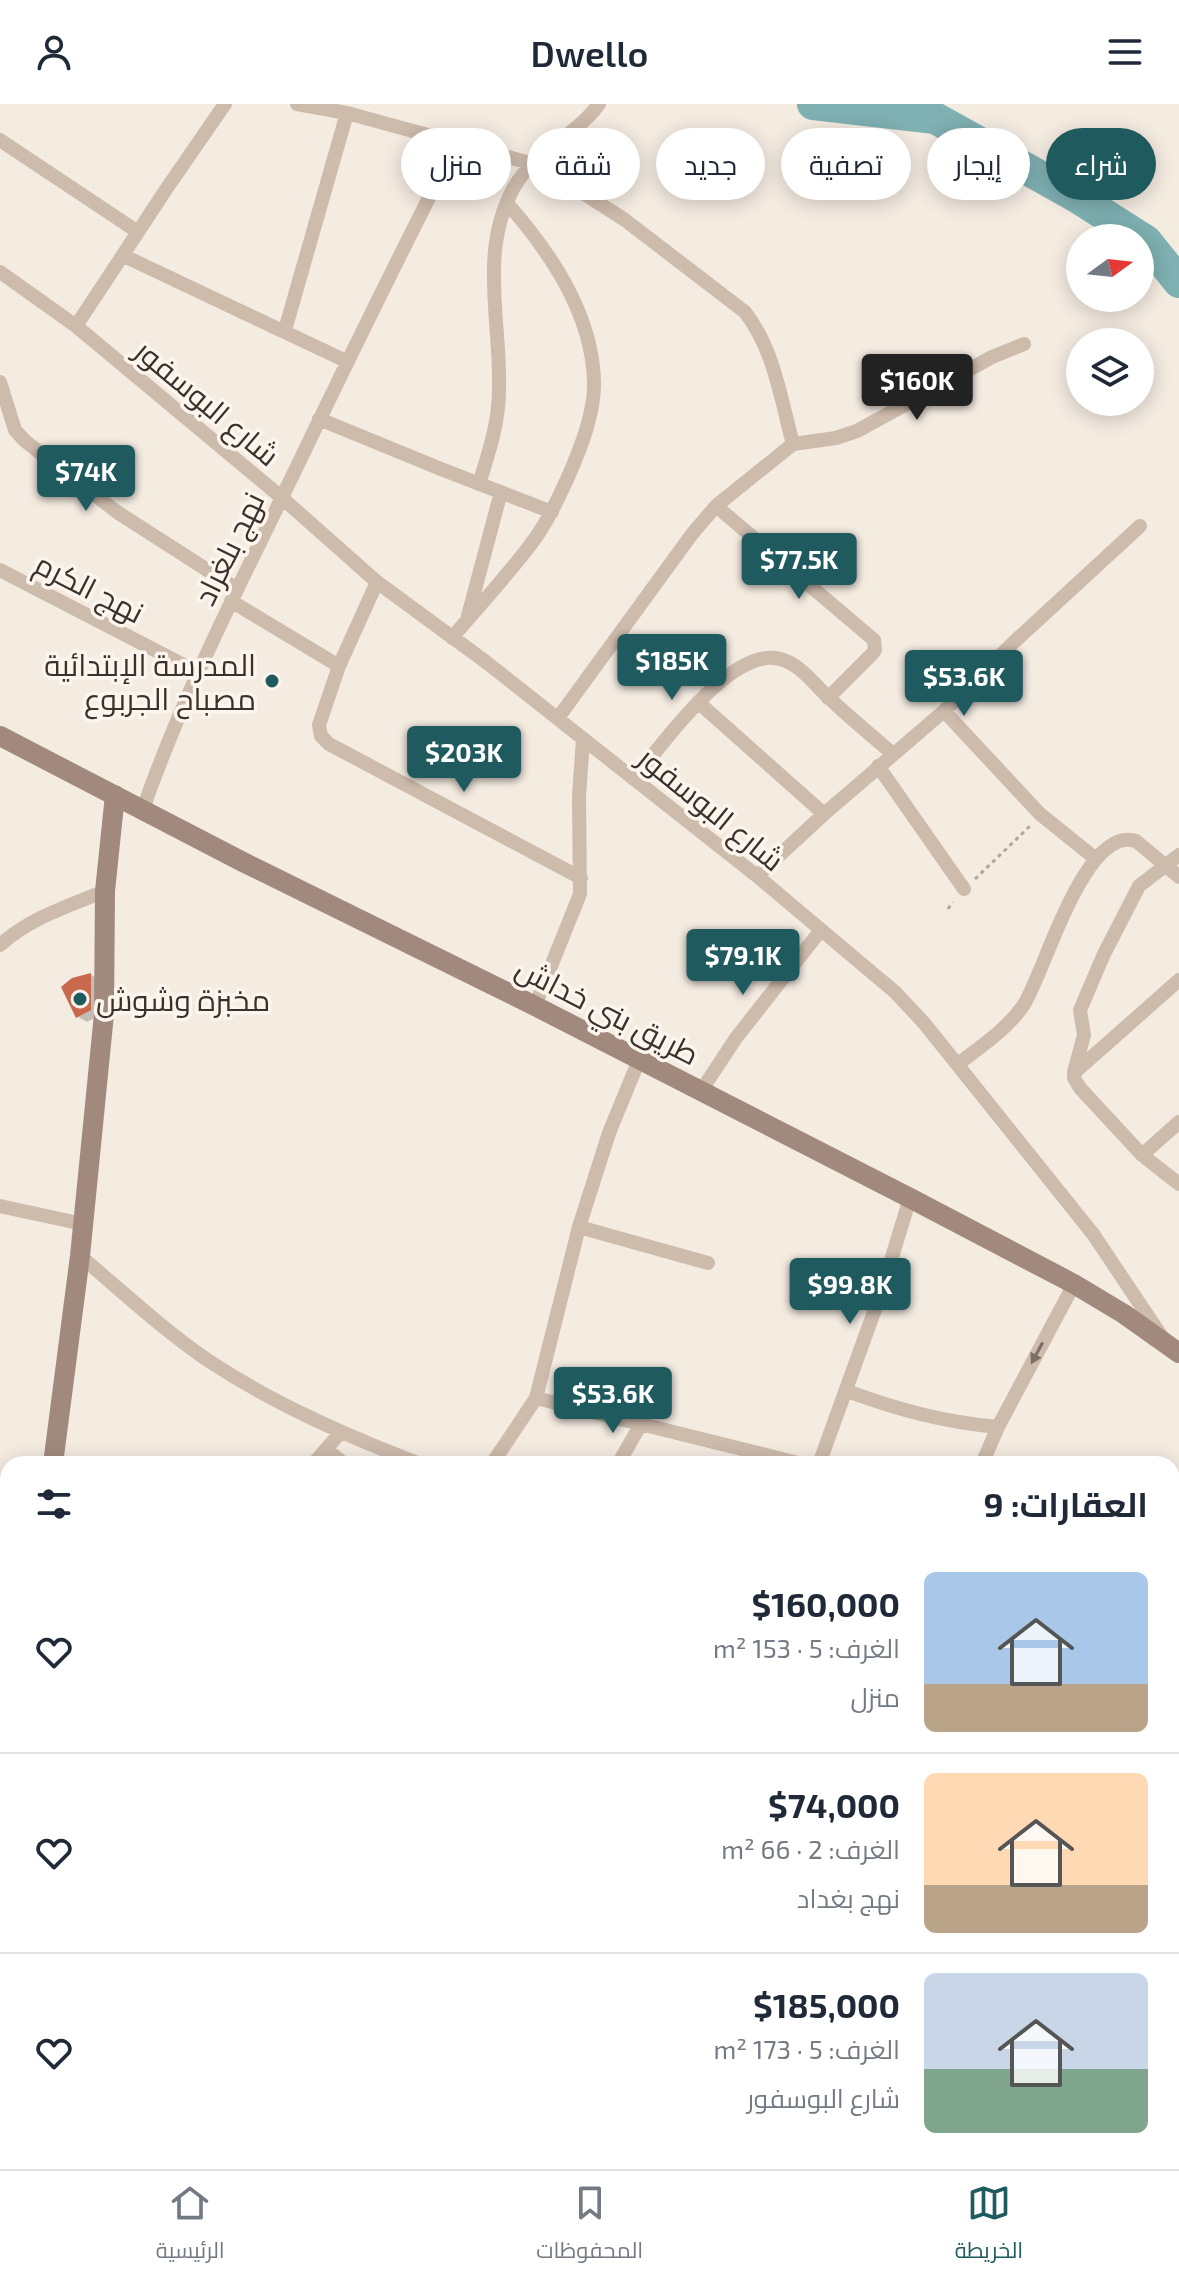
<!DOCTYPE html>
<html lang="ar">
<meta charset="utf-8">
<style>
:root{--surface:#fff;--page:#f2f2f3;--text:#1f2937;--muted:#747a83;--line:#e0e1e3;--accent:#1f5a5e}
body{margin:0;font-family:"Exo 2",Cairo,sans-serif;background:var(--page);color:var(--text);direction:rtl;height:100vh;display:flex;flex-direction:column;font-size:30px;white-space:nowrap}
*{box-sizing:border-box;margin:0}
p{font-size:26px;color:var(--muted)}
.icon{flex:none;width:44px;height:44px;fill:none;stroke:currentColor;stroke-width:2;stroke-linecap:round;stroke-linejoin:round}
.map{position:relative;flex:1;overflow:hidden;direction:ltr}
.sheet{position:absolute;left:0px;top:1352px;width:1180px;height:714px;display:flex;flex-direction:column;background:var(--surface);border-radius:24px 24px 0 0;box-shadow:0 4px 20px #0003;direction:rtl}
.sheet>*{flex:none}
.hud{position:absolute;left:24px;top:24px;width:1132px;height:72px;direction:rtl;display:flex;gap:16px}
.needle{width:52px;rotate:75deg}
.tools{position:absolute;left:1066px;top:120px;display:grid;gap:16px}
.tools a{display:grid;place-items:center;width:88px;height:88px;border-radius:50%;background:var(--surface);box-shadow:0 4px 20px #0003;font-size:40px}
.price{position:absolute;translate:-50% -68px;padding:0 18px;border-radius:8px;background:var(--accent);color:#fff;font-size:26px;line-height:52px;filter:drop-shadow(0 2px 4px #0008)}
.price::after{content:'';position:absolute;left:50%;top:48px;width:24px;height:18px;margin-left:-12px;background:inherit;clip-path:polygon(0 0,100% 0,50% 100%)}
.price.active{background:#222;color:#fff}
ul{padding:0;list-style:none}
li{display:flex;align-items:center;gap:24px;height:200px;padding:0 32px}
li+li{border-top:2px solid var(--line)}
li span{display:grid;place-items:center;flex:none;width:224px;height:160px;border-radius:12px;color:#555}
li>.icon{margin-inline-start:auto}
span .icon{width:96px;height:96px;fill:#fffc;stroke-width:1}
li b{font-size:34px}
h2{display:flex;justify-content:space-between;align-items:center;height:96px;padding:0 32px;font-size:34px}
.chip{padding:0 28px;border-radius:36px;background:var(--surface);box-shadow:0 4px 20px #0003;font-size:28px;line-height:72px}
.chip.active{background:var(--accent);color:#fff}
header{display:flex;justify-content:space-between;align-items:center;height:104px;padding:0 32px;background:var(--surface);font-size:36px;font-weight:600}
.tab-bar{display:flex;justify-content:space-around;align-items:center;height:112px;border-top:2px solid var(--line);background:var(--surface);font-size:22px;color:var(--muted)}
.tab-bar a{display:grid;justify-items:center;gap:4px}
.tab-bar .active{color:var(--accent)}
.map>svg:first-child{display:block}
</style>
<header><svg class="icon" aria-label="menu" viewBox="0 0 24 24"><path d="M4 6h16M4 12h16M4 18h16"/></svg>Dwello<svg class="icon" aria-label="person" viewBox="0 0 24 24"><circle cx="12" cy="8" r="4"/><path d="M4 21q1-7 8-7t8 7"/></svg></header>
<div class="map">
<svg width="1179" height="2065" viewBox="0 0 1179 2065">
<rect width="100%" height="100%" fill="#f4ebe1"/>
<path fill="#0003" d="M91,871l9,5v35l-13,7 -10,-6 -4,-36z"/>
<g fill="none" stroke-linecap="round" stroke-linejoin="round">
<path stroke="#7fb0b2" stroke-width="32" d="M813,0l122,14 142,79 69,44 33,41"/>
</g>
<path fill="#c8694b" d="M91,869v37l-15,8 -15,-31 11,-9z"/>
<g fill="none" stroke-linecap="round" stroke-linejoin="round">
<path stroke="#b9a596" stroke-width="3" stroke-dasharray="4 4" stroke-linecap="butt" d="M975,775l55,-53
M948,805l5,-7"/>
<path stroke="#cdbbac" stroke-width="14" d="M297,0l50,9 183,50 47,26 48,31 120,92c29,37 36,88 48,132
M0,36l138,92
M124,152l222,105
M0,168l76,54 205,171 96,85 109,80 271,214 138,116 29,31 169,211 69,103
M76,222l91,-138 58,-84
M285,226l62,-217
M0,278l15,48 10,11 92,71 120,77
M319,315l122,50 111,43
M479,380c10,-32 20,-62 20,-95 2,-67 -20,-137 14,-200 23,-41 60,-50 86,-85
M716,402l158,134 1,10 -3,4 -44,44
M0,466l199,103
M377,478l-38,84 -20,59 2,11 8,8 252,134
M231,497l108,65
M468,512l33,-124
M452,534c26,-31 54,-61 79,-94 16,-21 27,-45 38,-69 12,-28 26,-63 25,-94 -2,-68 -44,-129 -87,-178
M698,598l126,112
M944,607l96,103 56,45
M558,614l134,-184 24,-28 77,-62 43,-6 21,-7 135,-74 32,-13
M878,662l86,123
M634,675c27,-33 102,-141 152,-118 17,7 29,24 42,36 21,20 43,38 65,57
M143,705c43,-123 104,-238 160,-355 50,-104 101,-208 154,-311
M1179,751l-40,31 -35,68 -24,56 4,25 -10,37v6l6,10 62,67 37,29
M757,772l67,-62 120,-103 70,-69 126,-116
M0,841c30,-27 68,-39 105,-54
M535,902l45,-112 -1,-97 4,-58
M958,960c22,-17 48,-34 65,-58 21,-31 61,-182 113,-165l43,36
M1075,968l104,-92
M701,987l35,-53 85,-108
M1142,1051l37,-33
M0,1102l83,18
M579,1123l129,36
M80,1152c42,35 83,74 129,105 65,43 138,75 211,103
M847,1287c52,19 96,31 151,36
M536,1294l266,66
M326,1345l18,15
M313,1360l28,-32
M492,1360l44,-66 43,-171 30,-94 30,-73
M618,1360l23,-40
M819,1360l63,-174 28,-92
M982,1360l16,-37 76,-143
M1172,1395h7
M1172,1458l7,-10
M1172,1602l7,8
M1172,1746l7,5
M0,1896l8,3
M1172,1916l7,6
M521,2058l6,7
M647,2058l8,7
M803,2058l8,7
M967,2058l8,7
M1154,2058l8,7
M678,2065l6,-7"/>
<path stroke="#a18a7d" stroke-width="20" d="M0,632l243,126 292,144 375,192 164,86 50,30 55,39
M53,1360l27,-208 24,-242 1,-123 10,-96
M8,1648l-6,65 6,87
M84,2058l3,7"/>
</g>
<defs><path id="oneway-solid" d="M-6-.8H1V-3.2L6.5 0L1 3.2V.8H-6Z" transform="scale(2)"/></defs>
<use fill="#7d6f65" href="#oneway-solid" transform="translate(1037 1249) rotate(118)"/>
<g fill="#1f5a5e" stroke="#fbf5ee" stroke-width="3">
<circle cx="272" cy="577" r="8"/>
<circle cx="80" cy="895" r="8"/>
</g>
<g text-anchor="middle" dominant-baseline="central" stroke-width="7" stroke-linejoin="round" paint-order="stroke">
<g font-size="30" fill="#3b302b" stroke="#fbf5ee">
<text transform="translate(208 298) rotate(40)">شارع البوسفور</text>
<text transform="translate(228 444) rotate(-64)">نهج بلغراد</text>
<text transform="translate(90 483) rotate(27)">نهج الكرم</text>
<text transform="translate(712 704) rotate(39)">شارع البوسفور</text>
<text transform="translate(608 906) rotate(27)">طريق بني خداش</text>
</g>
<g font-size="30" fill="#3b302b" stroke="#fbf5ee" text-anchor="end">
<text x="256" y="560">المدرسة الإبتدائية<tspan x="256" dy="34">مصباح الجربوع</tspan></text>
<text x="96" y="895" text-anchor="start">مخبزة وشوش</text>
</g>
</g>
</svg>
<div class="tools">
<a><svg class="needle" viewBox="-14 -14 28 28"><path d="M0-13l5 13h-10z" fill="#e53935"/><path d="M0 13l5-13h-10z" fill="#747a83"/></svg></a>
<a><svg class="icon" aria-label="layers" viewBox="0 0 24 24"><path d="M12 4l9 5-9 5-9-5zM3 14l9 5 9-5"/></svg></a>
</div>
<b class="price active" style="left:917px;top:318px">$160K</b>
<b class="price" style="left:86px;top:409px">$74K</b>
<b class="price" style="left:799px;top:497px">$77.5K</b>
<b class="price" style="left:672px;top:598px">$185K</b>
<b class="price" style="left:964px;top:614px">$53.6K</b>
<b class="price" style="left:464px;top:690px">$203K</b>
<b class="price" style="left:743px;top:893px">$79.1K</b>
<b class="price" style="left:850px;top:1222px">$99.8K</b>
<b class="price" style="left:613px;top:1331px">$53.6K</b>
<div class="hud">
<a class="chip active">شراء</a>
<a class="chip">إيجار</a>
<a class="chip">تصفية</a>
<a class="chip">جديد</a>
<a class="chip">شقة</a>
<a class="chip">منزل</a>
</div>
<section class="sheet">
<h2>العقارات: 9<svg class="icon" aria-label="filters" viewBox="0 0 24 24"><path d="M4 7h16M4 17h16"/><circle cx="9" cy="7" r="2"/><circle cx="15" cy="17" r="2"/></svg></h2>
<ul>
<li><span style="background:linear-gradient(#a9c7e8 70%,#b9a48a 0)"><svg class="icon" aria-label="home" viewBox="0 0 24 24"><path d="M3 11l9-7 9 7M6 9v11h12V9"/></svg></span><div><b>$160,000</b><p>الغرف: 5 · 153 m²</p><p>منزل</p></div><svg class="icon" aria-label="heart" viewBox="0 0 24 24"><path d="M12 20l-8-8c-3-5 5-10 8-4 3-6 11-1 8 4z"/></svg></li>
<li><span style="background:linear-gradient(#ffd9b3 70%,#b9a48a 0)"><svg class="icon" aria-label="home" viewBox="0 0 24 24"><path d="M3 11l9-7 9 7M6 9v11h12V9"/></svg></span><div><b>$74,000</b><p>الغرف: 2 · 66 m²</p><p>نهج بغداد</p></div><svg class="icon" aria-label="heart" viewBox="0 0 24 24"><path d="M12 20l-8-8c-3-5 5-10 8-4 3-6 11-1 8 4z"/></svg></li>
<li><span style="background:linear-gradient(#c9d6e8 60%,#7fa58c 0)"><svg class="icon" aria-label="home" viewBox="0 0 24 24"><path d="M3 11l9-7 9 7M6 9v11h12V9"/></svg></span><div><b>$185,000</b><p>الغرف: 5 · 173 m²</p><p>شارع البوسفور</p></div><svg class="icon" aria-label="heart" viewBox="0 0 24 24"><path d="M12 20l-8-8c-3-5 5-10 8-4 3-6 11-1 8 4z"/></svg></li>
</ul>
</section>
</div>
<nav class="tab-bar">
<a class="active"><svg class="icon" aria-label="map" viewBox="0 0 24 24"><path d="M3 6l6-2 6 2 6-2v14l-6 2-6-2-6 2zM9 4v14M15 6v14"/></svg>الخريطة</a>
<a><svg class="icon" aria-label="saved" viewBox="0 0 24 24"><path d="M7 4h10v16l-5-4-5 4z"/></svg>المحفوظات</a>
<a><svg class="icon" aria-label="home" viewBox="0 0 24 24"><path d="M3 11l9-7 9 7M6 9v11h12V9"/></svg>الرئيسية</a>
</nav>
